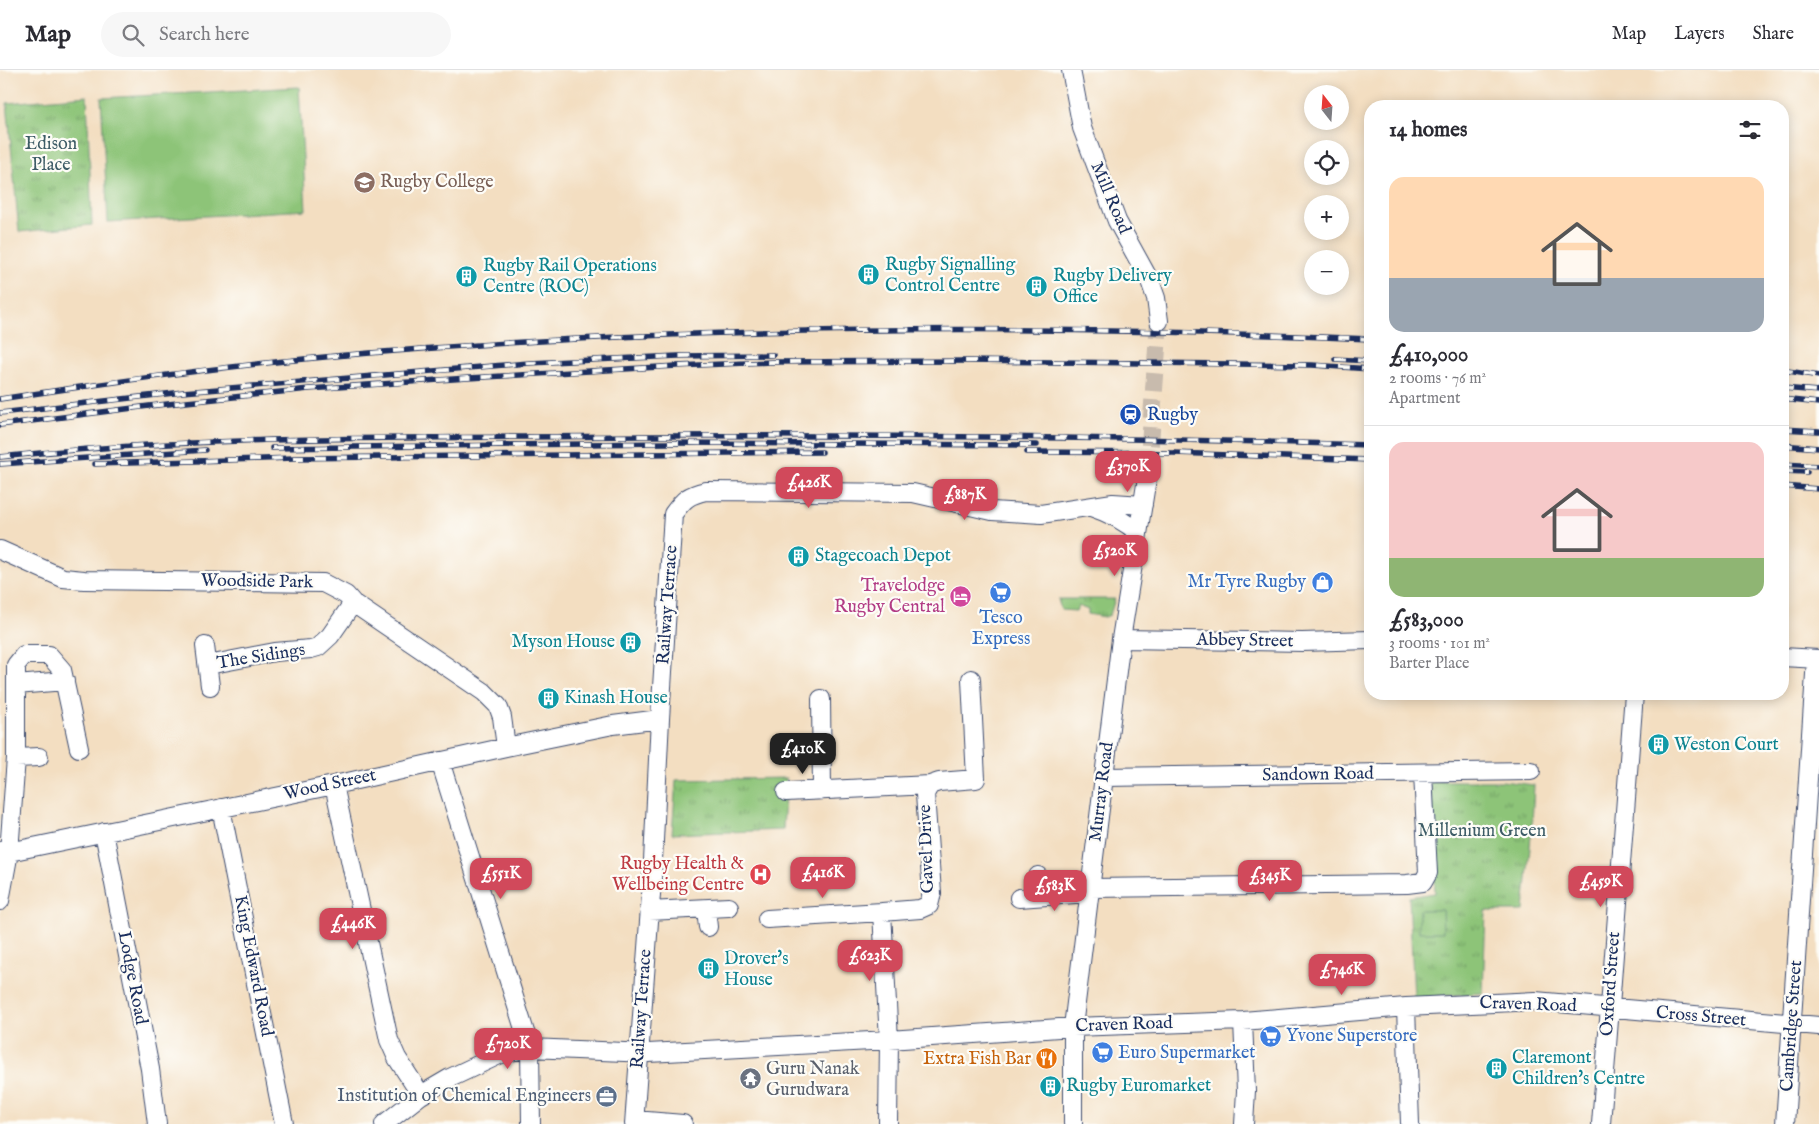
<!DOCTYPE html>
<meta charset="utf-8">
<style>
:root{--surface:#fff;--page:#f7f7f7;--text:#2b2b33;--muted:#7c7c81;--line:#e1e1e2;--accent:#d1495b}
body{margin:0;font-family:"IM FELL English",serif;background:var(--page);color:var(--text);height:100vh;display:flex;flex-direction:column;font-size:19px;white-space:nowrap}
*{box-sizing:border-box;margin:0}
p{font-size:16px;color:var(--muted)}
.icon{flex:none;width:28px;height:28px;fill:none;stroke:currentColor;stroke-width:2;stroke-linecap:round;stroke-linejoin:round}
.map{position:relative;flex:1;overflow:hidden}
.panel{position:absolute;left:1364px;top:30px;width:425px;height:600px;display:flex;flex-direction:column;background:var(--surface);border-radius:20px;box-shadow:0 2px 12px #0003}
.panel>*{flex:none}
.needle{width:32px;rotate:343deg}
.fabs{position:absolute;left:1304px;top:15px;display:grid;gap:10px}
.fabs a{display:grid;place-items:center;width:45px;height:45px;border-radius:50%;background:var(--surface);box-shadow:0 2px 12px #0003;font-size:25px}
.price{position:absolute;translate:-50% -42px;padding:0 11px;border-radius:10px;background:var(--accent);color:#fff;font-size:16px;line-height:32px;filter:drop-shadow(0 1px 2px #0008)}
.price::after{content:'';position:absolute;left:50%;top:30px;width:15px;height:11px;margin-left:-8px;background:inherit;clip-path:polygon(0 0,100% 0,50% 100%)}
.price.selected{background:#222;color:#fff}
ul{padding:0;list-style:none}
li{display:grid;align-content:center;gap:10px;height:265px;padding:0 25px}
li+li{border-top:1px solid var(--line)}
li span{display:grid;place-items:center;height:155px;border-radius:15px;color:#555}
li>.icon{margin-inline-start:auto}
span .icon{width:90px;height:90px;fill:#fffc;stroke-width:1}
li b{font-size:21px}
h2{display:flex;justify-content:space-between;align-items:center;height:60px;padding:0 25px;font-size:21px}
header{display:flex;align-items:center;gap:30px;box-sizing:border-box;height:70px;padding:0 25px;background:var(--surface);border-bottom:1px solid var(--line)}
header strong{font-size:24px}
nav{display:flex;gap:28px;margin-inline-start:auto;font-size:18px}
.search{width:350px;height:45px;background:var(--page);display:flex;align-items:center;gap:12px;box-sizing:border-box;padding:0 18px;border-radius:28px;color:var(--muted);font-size:19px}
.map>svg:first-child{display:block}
</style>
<header>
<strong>Map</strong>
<div class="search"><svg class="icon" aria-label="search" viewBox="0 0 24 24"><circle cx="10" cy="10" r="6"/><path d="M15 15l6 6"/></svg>Search here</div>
<nav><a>Map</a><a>Layers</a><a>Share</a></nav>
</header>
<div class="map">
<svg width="1819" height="1054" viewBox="0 0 1819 1054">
<defs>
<pattern id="grass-tufts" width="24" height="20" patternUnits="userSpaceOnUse" patternTransform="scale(1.25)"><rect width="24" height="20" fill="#8dc478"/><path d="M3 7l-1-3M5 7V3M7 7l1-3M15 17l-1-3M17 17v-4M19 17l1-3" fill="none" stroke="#72a066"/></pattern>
</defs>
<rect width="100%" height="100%" fill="#fdfcf7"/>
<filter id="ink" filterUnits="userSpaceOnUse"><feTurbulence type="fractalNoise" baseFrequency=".02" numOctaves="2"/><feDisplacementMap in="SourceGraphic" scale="10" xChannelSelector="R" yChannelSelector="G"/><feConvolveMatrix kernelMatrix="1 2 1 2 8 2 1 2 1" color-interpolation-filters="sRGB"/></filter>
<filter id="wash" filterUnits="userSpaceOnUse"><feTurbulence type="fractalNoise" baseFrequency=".0096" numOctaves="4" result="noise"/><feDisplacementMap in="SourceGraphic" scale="20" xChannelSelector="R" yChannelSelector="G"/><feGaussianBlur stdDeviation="1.12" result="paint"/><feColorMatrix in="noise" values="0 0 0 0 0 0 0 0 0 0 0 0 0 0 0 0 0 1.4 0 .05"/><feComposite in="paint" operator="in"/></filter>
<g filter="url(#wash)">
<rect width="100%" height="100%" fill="#f3dec1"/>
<path fill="url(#grass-tufts)" stroke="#547a6b" d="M87,26l5,129 -73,7 -12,-129z
M1058,529h57l-5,16 -5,2 -17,-3v-4l-10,-4 -2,5 -15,-1z
M786,708l-3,52 -111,4 4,-54z
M1430,711h72l32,4 -2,40 -8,86h-38l-3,82 -69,5 -5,-101 26,-4z"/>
<path fill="#8dc478" stroke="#547a6b" d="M299,17l7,123 -198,12 -7,-124z
M1419,840h23l1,22h-24z"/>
</g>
<g filter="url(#ink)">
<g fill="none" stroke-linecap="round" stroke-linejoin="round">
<path stroke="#c8bbad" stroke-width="18" stroke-dasharray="18 9" stroke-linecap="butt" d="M1148,402l11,-151"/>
<defs>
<path id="minor" d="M1071,0l11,58 35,93 33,60 6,17 3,23
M1091,437c18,6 33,13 47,26
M0,480l63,28 21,2 239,3 23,12 7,8 131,89 14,14 4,11 4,30
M1121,569l181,3 68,-2
M205,576l5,40
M1782,587l37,2
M208,595l67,-13 36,-3 7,-2 12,-11 23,-33
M16,615l49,-4
M821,629l1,92
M16,688l23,-1
M440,691l90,287 1,76
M1104,707l427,-6
M334,715l55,255 8,18 24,37
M786,722l144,-7
M221,738l63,316
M104,762l46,237 7,55
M0,781l9,1 325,-67 172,-38 107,-22 47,-6
M1038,806l2,20
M1090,818l317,-4 16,-2 5,-9 -5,-100
M1019,828l70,-5
M0,831l9,-49 7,-94v-93l8,-10h25l13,15 17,78
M706,839l2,18
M649,841l80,-4
M767,849l115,-7
M1406,937l4,117
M1243,951l3,70 -2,33
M635,1050l48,4
M384,1054l37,-29 29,-17 51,-24 29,-6 118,5 241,-13 184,-13 170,-6 163,-14 129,-6 284,25
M634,1054l18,-243 8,-162 13,-205c11,-15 15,-19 33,-23l207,2 79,18 49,3 72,-11 30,2
M888,1054l1,-84 -7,-128 38,-3 9,-4 3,-12 -7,-99 5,-9 9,-3 37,-3 -5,-100
M1073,1054v-97l48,-388 27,-167
M1601,1054l33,-430
M1785,1054l31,-465"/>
</defs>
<use href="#minor" stroke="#3b496d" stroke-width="20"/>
<use href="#minor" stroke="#fff" stroke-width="18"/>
<defs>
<path id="rail" d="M1335,289l35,2
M1782,300l37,6
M1782,318l37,3
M0,329c123,-19 246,-36 370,-46 332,-28 667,-29 1000,-14
M1782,329l37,4
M0,343l183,-21 346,-29 149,-7 95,-1
M0,355l149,-19 160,-17 159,-11 209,-12 94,-4 198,-1 343,4 58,4
M1782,359l37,2
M1782,375l37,3
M272,378l395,-5 370,2
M1027,382l147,1 196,7
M0,387c173,-19 349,-19 523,-20 282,-3 565,-1 847,8
M0,394l205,-14
M95,394l199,-6 528,-6
M1782,394l37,2
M1782,401l25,1
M1782,416l37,3"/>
</defs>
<use href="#rail" stroke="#1b2f5e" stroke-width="5.5"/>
<use href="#rail" stroke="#fdfcf7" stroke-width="4" stroke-dasharray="11" stroke-linecap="butt"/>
</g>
</g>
<defs>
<symbol id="university-disc" viewBox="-11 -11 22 22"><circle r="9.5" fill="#8d6e63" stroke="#fdfcf7"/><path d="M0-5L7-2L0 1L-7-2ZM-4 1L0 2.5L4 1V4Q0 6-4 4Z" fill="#fff"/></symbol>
<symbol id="building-disc" viewBox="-11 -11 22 22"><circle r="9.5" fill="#0f9aa8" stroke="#fdfcf7"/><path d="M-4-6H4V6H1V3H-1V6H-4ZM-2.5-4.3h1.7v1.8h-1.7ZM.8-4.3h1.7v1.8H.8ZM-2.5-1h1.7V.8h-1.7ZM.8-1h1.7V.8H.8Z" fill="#fff"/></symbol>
<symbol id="station-disc" viewBox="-11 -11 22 22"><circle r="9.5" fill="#1a4fb4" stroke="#fdfcf7"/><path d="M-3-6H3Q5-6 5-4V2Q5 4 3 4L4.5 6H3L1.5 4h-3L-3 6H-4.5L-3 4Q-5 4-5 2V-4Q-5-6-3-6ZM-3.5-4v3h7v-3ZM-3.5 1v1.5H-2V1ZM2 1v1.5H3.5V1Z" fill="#fff"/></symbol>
<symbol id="shop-disc" viewBox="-11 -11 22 22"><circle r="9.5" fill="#3f7fe0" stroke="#fdfcf7"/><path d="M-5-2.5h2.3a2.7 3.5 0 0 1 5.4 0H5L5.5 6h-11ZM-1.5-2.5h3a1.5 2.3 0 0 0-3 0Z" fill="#fff"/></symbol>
<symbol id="supermarket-disc" viewBox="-11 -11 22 22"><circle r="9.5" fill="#3f7fe0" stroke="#fdfcf7"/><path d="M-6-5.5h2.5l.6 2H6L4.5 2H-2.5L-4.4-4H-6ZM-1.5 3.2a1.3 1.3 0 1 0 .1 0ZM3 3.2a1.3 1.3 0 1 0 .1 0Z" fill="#fff"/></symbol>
<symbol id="hotel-disc" viewBox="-11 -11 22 22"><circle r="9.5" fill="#d1479c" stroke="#fdfcf7"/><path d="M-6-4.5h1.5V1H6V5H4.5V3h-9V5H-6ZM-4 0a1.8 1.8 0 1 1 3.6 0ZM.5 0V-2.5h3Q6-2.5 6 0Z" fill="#fff"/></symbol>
<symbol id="hospital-disc" viewBox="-11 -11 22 22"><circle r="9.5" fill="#e0444e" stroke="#fdfcf7"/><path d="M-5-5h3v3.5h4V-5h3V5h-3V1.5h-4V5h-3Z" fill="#fff"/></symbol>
<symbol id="restaurant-disc" viewBox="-11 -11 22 22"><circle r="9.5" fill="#e8710a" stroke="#fdfcf7"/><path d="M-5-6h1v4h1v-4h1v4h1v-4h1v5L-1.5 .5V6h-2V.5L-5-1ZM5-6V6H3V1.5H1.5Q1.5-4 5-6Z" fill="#fff"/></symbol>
<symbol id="temple-disc" viewBox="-11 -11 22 22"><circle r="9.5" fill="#6b7280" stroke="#fdfcf7"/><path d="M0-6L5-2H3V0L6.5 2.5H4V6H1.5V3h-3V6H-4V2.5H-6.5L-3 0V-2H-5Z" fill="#fff"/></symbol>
<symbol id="office-disc" viewBox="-11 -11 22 22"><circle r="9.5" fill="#5c6f8a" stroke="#fdfcf7"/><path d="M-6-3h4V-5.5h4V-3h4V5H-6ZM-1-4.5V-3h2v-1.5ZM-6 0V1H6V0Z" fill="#fff"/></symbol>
</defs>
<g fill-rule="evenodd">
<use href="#university-disc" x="352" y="100" width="25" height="25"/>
<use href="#building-disc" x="856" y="192" width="25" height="25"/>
<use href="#building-disc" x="454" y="194" width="25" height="25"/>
<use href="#building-disc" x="1024" y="204" width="25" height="25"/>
<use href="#station-disc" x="1118" y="332" width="25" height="25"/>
<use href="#building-disc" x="786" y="474" width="25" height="25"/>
<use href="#shop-disc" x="1310" y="500" width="25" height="25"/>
<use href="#supermarket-disc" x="988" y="510" width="25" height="25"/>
<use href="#hotel-disc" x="948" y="514" width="25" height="25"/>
<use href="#building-disc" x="618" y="560" width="25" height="25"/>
<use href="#building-disc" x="536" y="616" width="25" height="25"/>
<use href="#building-disc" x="1646" y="662" width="25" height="25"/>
<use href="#hospital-disc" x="748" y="792" width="25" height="25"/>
<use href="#building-disc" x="696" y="886" width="25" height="25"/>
<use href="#supermarket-disc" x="1258" y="954" width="25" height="25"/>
<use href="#supermarket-disc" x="1090" y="970" width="25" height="25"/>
<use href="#restaurant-disc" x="1034" y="976" width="25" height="25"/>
<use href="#building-disc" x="1484" y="986" width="25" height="25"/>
<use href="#temple-disc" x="738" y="996" width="25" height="25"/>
<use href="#building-disc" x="1038" y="1004" width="25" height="25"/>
<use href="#office-disc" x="594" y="1014" width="25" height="25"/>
</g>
<g text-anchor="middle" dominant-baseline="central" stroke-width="4.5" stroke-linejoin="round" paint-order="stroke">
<g font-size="18" fill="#3d5c66" stroke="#fdfcf7">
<text x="51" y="74">Edison<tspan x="51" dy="21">Place</tspan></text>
<text x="1482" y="761">Millenium Green</text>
</g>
<g font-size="18" fill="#785e54" stroke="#fdfcf7" text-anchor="start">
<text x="380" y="112">Rugby College</text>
</g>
<g font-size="18" fill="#1b2f5e" stroke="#fdfcf7">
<text transform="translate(1110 128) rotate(67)">Mill Road</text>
<text transform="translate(257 512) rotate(1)">Woodside Park</text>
<text transform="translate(668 535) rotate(-86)">Railway Terrace</text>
<text transform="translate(1245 571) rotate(1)">Abbey Street</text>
<text transform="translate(261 587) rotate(-9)">The Sidings</text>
<text transform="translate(1318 705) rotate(-1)">Sandown Road</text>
<text transform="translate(330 715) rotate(-12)">Wood Street</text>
<text transform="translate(1102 722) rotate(-83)">Murray Road</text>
<text transform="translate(927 779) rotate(-92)">Gavel Drive</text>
<text transform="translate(253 896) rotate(79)">King Edward Road</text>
<text transform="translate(132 908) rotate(79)">Lodge Road</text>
<text transform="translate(1611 914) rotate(-86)">Oxford Street</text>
<text transform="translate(1528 935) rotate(2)">Craven Road</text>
<text transform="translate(642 939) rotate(-86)">Railway Terrace</text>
<text transform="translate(1701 947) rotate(5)">Cross Street</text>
<text transform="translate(1124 955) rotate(-2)">Craven Road</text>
<text transform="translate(1792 956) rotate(-86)">Cambridge Street</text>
</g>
<g font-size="18" fill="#0d838f" stroke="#fdfcf7" text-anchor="start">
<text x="885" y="195">Rugby Signalling<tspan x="885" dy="21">Control Centre</tspan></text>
<text x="483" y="196">Rugby Rail Operations<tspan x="483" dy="21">Centre (ROC)</tspan></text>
<text x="1053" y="206">Rugby Delivery<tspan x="1053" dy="21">Office</tspan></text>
<text x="815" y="486">Stagecoach Depot</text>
<text x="615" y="572" text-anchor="end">Myson House</text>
<text x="564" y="628">Kinash House</text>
<text x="1674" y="675">Weston Court</text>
<text x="724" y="889">Drover's<tspan x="724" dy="21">House</tspan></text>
<text x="1512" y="988">Claremont<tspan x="1512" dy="21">Children's Centre</tspan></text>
<text x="1066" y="1016">Rugby Euromarket</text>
</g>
<g font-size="18" fill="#164399" stroke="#fdfcf7" text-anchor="start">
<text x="1147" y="345">Rugby</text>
</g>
<g font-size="18" fill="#366cbe" stroke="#fdfcf7" text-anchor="start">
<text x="1306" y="512" text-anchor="end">Mr Tyre Rugby</text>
<text x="1001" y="548" text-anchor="middle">Tesco<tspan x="1001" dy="21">Express</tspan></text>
<text x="1286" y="966">Yvone Superstore</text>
<text x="1118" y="983">Euro Supermarket</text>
</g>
<g font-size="18" fill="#b23c85" stroke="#fdfcf7" text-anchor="end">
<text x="945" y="516">Travelodge<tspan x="945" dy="21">Rugby Central</tspan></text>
</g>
<g font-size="18" fill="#be3a42" stroke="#fdfcf7" text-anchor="end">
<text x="744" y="794">Rugby Health &amp;<tspan x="744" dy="21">Wellbeing Centre</tspan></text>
</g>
<g font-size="18" fill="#c56008" stroke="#fdfcf7" text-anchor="end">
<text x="1031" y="989">Extra Fish Bar</text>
</g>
<g font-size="18" fill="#5b616d" stroke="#fdfcf7" text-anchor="start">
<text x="766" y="999">Guru Nanak<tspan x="766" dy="21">Gurudwara</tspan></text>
</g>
<g font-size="18" fill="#4e5e75" stroke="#fdfcf7" text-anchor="end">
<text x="591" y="1026">Institution of Chemical Engineers</text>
</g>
</g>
</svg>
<div class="fabs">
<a><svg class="needle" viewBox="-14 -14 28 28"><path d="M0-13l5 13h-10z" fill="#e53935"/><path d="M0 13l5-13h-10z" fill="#7c7c81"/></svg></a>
<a><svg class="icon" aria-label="locate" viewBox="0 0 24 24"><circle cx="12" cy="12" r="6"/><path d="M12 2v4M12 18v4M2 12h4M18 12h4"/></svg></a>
<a>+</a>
<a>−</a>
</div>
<b class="price" style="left:1128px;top:423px">£370K</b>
<b class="price" style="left:809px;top:439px">£426K</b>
<b class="price" style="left:965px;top:451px">£887K</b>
<b class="price" style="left:1115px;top:507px">£520K</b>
<b class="price selected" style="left:803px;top:705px">£410K</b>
<b class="price" style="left:823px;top:829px">£416K</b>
<b class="price" style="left:501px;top:830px">£551K</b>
<b class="price" style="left:1270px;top:832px">£345K</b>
<b class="price" style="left:1601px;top:838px">£459K</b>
<b class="price" style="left:1055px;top:842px">£583K</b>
<b class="price" style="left:353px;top:880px">£446K</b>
<b class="price" style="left:870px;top:912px">£623K</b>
<b class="price" style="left:1342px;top:926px">£746K</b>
<b class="price" style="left:508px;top:1000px">£720K</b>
<section class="panel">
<h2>14 homes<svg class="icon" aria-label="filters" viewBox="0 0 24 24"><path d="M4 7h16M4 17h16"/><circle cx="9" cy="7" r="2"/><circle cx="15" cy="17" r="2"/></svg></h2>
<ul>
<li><span style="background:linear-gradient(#ffd9b3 65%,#9aa5b1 0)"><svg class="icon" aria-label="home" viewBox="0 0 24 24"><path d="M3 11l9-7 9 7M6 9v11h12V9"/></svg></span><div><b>£410,000</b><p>2 rooms · 76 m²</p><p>Apartment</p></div></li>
<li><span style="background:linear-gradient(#f6c9c9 75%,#8fb573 0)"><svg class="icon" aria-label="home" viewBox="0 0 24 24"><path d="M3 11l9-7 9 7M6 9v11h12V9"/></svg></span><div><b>£583,000</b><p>3 rooms · 101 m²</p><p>Barter Place</p></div></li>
</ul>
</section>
</div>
